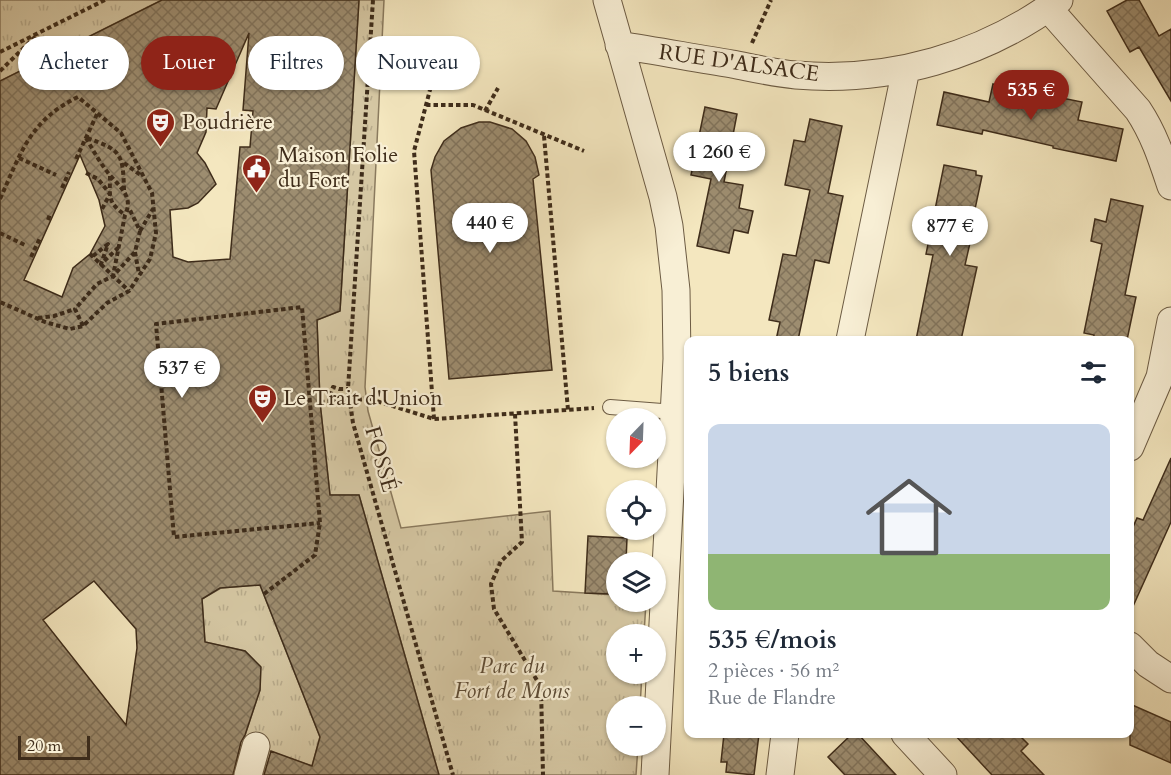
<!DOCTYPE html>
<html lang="fr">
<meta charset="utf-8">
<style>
:root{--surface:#fff;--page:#f2f2f3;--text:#1f2937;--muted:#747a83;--line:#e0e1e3;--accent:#8f2418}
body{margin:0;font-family:Cardo,serif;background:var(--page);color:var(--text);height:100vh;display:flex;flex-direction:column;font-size:22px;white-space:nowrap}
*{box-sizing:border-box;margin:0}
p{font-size:20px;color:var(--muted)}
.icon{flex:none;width:33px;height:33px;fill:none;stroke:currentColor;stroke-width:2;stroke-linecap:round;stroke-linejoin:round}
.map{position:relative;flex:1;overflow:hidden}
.panel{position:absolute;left:684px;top:336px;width:450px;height:402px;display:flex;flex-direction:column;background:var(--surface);border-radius:12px;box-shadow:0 2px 4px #0004}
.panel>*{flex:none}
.top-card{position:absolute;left:18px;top:36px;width:570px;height:54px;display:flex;gap:12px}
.needle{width:39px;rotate:203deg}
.controls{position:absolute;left:606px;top:408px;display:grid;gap:12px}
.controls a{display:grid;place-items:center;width:60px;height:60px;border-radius:50%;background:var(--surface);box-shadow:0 2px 4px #0004;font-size:30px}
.scale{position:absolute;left:18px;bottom:15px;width:72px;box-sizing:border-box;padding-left:6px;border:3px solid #3e2c1a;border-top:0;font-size:16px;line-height:21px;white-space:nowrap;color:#3e2c1a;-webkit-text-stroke:4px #f8efd5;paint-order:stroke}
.price{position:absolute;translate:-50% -51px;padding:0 14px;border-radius:21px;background:#fff;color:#222;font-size:20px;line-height:39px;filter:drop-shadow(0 2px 3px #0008)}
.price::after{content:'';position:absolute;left:50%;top:36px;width:18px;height:14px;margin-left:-9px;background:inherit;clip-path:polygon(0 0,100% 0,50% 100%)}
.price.on{background:var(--accent);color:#fff}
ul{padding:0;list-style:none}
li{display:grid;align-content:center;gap:12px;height:318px;padding:0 24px}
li+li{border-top:2px solid var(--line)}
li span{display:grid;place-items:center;height:186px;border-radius:12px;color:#555}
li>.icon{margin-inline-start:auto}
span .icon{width:108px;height:108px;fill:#fffc;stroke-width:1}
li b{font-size:26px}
h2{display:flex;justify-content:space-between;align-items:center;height:72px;padding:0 24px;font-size:26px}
.pill{padding:0 21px;border-radius:27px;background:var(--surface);box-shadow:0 2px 4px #0004;font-size:21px;line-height:54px}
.pill.on{background:var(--accent);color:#fff}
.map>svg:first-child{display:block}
</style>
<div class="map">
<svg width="1171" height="775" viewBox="0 0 1171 775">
<defs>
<pattern id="grass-tufts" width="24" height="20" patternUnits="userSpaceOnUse" patternTransform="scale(1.5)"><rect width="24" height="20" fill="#d5c7a3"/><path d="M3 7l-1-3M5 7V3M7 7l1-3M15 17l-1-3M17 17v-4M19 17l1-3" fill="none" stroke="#b8ab8c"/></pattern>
<pattern id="building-cross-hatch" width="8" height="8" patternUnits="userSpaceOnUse" patternTransform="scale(1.5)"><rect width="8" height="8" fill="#9d8d70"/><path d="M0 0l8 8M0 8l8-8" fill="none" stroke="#81735b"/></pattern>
</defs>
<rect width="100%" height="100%" fill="#f4e7bf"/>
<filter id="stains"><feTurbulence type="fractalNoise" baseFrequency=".00333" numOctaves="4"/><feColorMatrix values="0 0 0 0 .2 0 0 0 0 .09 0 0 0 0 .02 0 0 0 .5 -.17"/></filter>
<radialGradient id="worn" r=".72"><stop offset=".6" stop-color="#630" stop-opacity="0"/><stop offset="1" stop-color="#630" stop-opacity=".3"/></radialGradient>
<path fill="url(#grass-tufts)" stroke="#8a7a5e" stroke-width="1.5" d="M0,0h162l-162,81z
M359,0h25l-19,387 3,24 33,117 149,-17 3,80 63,4v7h30l-2,32h-28v40h26l-2,32h-24v40h22l-2,29h-197l-80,-280h-29l-10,-93 -3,-82 23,-9z
M260,585l60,152 -8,29 -43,-15 -6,24h-31l28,-85v-24l-15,-15 -40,-9 -3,-43 19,-11z"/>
<path fill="url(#building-cross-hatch)" stroke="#3e2c1a" stroke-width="1.5" fill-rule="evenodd" d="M162,0h197l-19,311 -23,9 3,82 10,93h29l80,280h-175l7,-24 41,15 8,-29 -60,-152 -40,3 -18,11 3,43 40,9 16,16 -1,23 -15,45 -4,7 -8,33h-233v-694zM249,33l-6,77 10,1 -3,36h-10l-10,112 -42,3 -15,-5 -3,-47 18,-2 10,-5 18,-19 -11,-21 -8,-10 9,-21 1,-24 9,1zM80,155l19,45 6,26 -15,28 -17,14 -11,29 -38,-17zM94,581l42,48 1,19 -11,77 -83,-105z
M1127,0h12l20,36 12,-7v72l-32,-54 -9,5 -23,-41z
M993,84l89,18 -4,18 45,9 -7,32 -63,-13v-2l-70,-16 -1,4 -45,-9 7,-33 45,10z
M705,107l32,7 -13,68 19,3 -4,23 14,3 -5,22 -14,-3 -5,23 -32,-7 14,-67 -20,-4z
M810,119l32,7 -14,67 15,3 -14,67 -14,-3 -17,80h-22l4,-18 -11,-2 14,-66 13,2 14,-66 -25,-5 9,-45 11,2z
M479,122h11l22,7 14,12 9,16 4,18 -6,4 19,191 -103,9 -18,-209 4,-13 9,-16 17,-13z
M944,165l32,6v4l6,1 -14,66 2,1 -5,22 12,2 -16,73h-45l17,-85 -7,-1z
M1111,199l32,7 -18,89 11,2 -9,43h-34l1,-5 -10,-2 18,-89 -11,-3 4,-22 11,3z
M1171,458v64l-41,91v-79l7,-16 6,2z
M588,536l39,2 -1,24h-10v22l-5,-1v11l-26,-1z
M1130,704l41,18v41l-41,-18z
M724,734h35l-5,41 -28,-3 1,-10h-6z
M852,734h6l38,41h-51l-17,-18z
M954,734h64l10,10 -7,7 23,24h-52z"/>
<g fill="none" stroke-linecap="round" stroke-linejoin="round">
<defs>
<path id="lane" d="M610,407l65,5"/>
<path id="street" d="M607,0l56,197 6,29 7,64 1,69 -22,416
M1048,8l90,102c16,24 24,49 33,76
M619,45c38,6 76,13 113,19 21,4 42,9 64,11 93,8 188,-19 263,-75
M850,340l56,-271
M1130,447l30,-70 11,-56
M1130,646l18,18 23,15
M905,734l38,41
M248,775l8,-29
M780,775l5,-41"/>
</defs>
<use href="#lane" stroke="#6c5b43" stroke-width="16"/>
<use href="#street" stroke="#6c5b43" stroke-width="29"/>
<path stroke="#3e2c1a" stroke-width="4" stroke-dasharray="4.5 3" stroke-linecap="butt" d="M373,0l-25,389 5,34 100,352
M752,43l19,-43
M0,52l105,-52
M0,71l38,-37
M426,105h47l111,46
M485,111l13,-23
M544,136l24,274
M86,138c7,12 14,25 23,36 11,13 25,23 16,41l-12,61
M87,138c34,12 36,15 37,52
M19,158l37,17
M76,159l22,-47
M124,163l18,13
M86,173l12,6 12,15 -9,17
M110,176c0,21 -3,26 15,39
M62,188l7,-16
M0,199c21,-46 29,-78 78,-102l43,36 31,60 4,40 -6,26 -21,32 -22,12 -24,23 -13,3 -25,-7 -45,-20
M48,220l2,-6
M140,231l13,-22
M0,233l25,12
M135,252l4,22
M90,254l39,37
M93,256l15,-12 -7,20 17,-16
M31,257l9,-19
M38,318l16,-2 21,-7
M83,326l-8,-17 22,-25 16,-8 22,-24 5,-21 -11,-23
M370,399l64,20 160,-11
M334,402l-4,-8 3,-7 6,2h9
M515,414l7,128 -21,19 -10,23 3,25 47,78 2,88
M434,419l-20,-268 23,-88
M264,594l51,-39 5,-32 -18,-216 -146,17 18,213 146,-14"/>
<use href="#lane" stroke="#f8efd5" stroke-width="14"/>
<use href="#street" stroke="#f8efd5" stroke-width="27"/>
<path stroke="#3e2c1a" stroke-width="4" stroke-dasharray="4.5 3" stroke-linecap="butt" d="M320,402l50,-3"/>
</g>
<defs>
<symbol id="theatre-pin" viewBox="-11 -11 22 30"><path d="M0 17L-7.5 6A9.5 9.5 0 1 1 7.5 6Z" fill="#8f2418" stroke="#f8efd5"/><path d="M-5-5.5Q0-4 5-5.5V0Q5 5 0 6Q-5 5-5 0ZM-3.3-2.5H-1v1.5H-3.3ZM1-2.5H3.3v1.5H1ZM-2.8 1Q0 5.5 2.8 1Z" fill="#fff"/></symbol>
<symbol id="civic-pin" viewBox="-11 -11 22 30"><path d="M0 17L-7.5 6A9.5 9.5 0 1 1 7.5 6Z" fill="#8f2418" stroke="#f8efd5"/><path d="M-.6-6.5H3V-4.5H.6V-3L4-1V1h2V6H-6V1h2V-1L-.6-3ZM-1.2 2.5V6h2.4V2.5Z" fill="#fff"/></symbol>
</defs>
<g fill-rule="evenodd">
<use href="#theatre-pin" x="144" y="106" width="33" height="45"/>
<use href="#civic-pin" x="240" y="152" width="33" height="45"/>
<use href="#theatre-pin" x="246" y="382" width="33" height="45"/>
</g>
<g text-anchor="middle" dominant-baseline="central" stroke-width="4.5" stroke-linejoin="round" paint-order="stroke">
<g font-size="22" fill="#3e2c1a" stroke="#f8efd5">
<text transform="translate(739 63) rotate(8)">RUE D'ALSACE</text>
<text transform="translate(381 459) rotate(74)">FOSSÉ</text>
</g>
<g font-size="22" fill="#3e2c1a" stroke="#f8efd5" text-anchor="start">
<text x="182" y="122">Poudrière</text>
<text x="278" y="155">Maison Folie<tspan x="278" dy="25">du Fort</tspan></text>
<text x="283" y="398">Le Trait d'Union</text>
</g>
<g font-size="22" font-style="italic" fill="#5c4b35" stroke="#f8efd5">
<text x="512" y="666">Parc du<tspan x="512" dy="25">Fort de Mons</tspan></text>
</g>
</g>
<rect width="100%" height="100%" filter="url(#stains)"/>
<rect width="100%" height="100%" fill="url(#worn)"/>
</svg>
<div class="controls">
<a><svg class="needle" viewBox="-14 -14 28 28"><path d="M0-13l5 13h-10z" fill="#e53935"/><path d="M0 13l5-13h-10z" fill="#747a83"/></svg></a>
<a><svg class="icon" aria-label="locate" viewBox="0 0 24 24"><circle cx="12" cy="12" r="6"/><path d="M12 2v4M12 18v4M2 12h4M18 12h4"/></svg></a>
<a><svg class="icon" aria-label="layers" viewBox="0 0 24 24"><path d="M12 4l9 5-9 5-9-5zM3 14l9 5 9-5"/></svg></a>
<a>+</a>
<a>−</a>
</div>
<div class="scale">20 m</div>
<b class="price on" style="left:1031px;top:121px">535 €</b>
<b class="price" style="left:719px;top:183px">1 260 €</b>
<b class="price" style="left:490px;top:254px">440 €</b>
<b class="price" style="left:950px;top:257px">877 €</b>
<b class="price" style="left:182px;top:399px">537 €</b>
<div class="top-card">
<a class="pill">Acheter</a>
<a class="pill on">Louer</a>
<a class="pill">Filtres</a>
<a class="pill">Nouveau</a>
</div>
<section class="panel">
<h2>5 biens<svg class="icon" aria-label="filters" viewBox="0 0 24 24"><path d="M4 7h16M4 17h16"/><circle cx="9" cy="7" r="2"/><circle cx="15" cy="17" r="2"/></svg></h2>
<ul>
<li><span style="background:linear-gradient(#c9d6e8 70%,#8fb573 0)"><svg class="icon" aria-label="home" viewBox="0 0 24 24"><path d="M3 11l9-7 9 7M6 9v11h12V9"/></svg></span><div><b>535 €/mois</b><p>2 pièces · 56 m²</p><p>Rue de Flandre</p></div></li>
</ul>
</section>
</div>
